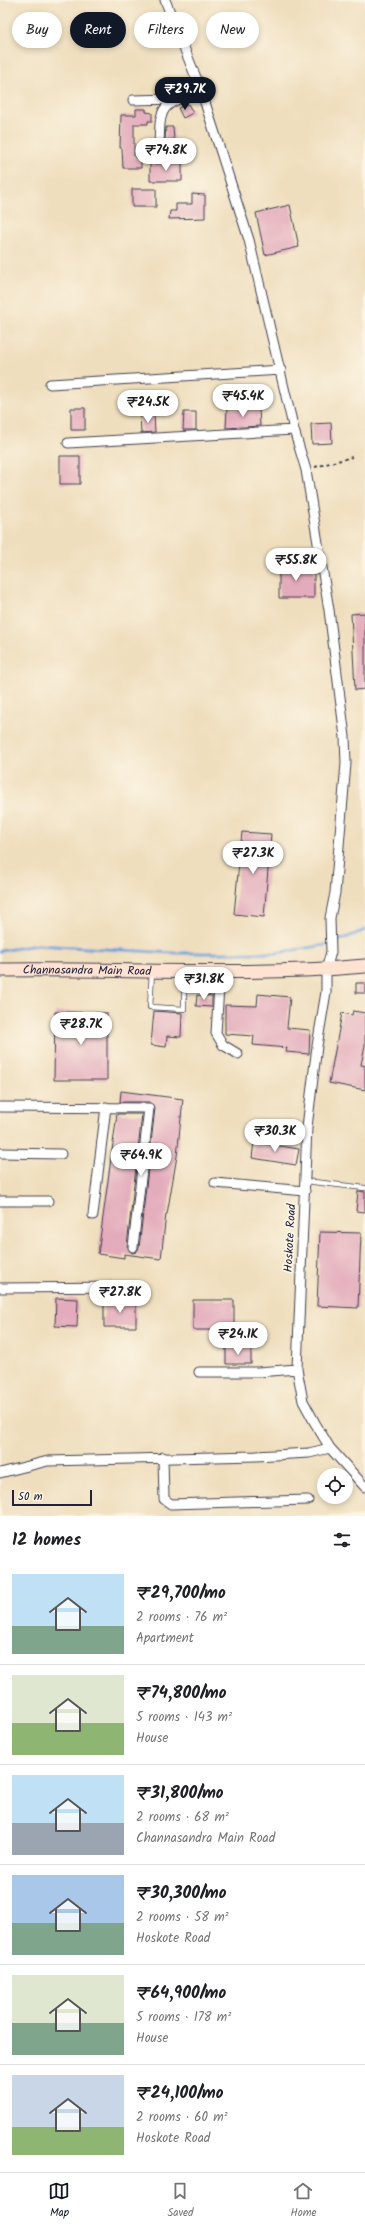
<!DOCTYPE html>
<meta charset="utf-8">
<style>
:root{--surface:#fff;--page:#f2f2f2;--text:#202124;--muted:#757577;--line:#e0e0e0;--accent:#111827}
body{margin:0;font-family:Kalam,sans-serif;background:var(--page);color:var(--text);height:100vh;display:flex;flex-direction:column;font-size:15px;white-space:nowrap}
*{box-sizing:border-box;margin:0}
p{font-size:13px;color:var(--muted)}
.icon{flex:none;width:22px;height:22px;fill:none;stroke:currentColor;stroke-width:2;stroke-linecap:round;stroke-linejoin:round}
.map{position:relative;height:1516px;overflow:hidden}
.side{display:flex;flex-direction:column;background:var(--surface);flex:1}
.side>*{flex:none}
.hud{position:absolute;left:12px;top:12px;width:341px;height:36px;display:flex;gap:8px}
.tools{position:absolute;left:317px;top:1468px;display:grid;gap:8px}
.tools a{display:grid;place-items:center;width:36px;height:36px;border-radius:50%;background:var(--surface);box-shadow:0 2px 6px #0003;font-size:20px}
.scale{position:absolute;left:12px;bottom:10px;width:80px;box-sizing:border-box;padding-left:4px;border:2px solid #22223b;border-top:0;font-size:11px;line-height:14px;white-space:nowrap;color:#22223b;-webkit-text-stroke:3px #fcf5e5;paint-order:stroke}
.price{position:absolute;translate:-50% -34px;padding:0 9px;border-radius:14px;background:#fff;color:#222;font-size:13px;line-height:26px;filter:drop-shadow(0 1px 2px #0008)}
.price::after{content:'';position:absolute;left:50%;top:24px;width:12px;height:9px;margin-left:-6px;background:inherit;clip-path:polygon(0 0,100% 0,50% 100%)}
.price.active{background:var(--accent);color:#fff}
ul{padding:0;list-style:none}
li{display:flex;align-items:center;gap:12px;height:100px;padding:0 12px}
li+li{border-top:1px solid var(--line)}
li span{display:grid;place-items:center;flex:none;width:112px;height:80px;border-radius:0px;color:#555}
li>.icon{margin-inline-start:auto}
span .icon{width:48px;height:48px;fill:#fffc;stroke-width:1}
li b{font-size:17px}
h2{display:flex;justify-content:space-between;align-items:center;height:48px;padding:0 12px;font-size:17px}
.chip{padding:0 14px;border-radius:18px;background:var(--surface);box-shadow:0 2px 6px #0003;font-size:14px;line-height:36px}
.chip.active{background:var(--accent);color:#fff}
.dock{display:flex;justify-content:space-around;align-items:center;height:56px;border-top:1px solid var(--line);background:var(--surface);font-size:11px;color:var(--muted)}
.dock a{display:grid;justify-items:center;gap:2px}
.dock .active{color:var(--accent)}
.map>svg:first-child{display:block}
</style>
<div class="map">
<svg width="365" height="1516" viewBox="0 0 365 1516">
<rect width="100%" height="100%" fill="#fcf5e5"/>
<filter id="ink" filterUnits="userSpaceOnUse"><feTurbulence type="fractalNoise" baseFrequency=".025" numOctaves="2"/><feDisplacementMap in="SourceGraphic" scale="8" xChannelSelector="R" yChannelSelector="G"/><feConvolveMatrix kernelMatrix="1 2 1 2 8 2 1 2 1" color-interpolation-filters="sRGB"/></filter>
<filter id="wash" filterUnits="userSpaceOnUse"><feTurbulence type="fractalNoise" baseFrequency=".012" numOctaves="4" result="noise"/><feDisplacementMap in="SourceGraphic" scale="16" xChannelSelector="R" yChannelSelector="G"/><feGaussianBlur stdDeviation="0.9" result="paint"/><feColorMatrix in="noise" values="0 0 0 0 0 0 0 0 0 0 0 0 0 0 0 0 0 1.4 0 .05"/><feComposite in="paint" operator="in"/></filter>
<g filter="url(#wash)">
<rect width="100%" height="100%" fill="#efdebd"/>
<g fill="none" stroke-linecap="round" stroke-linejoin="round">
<path stroke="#71a1db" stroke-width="3" d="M0,951l37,-6 136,8h103l55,-9 34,-14"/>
</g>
<g id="blocks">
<path fill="#e3abbb" d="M188,104l5,9 -10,5 -5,-10z
M136,109h10v3l6,1v8h-4v3h-14v33l7,3v8h-18l-1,-20h-2l1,-33h15z
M166,127h7l1,13h-9z
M182,163v18h-32v-17z
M132,189h24v18h-24z
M192,194l13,1v23l-36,1 1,-8h6v-7h16z
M290,205l9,42 -34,8 -9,-42z
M71,408h14v22h-14z
M227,409h32l1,17 -34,2z
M184,412h12v18h-13z
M154,414l1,18 -14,1 -1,-18z
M331,423l1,20 -20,1 -1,-20z
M60,456h20v28h-20z
M279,564h20v5h15v29h-35z
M365,613v76l-10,1 -4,-76z
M242,832l29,2 -7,83 -30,-3z
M356,983h9v10h-9z
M258,994l32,3 -3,31 23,2 -1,24 -23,-2 1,-4 -34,-3 1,-9 -29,-2v-29l32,1z
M197,995l15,1v11l-16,-1z
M154,1011l28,2 -1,24 -14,-1 -1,11 -15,-2z
M353,1011l12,2v32l-4,20 4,1v24l-36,-7 13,-70 10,2z
M55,1012l52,1v67h-53z
M121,1091l62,8 -6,57 -10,58h-1l-5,45 -37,-5v4l-26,-4 19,-140h25l-15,132 5,7 4,-1 3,-4 16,-140 -6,-6h-29z
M254,1142l45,7 -3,16 -44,-7z
M358,1191l7,1v20l-9,-1z
M320,1232l41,1 -3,75 -41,-2z
M56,1298l22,1 -1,28 -22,-1z
M193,1300h41v30h-41z
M104,1301h32v26h-32z
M226,1347h25v17h-25z"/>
</g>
</g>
<g filter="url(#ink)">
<use href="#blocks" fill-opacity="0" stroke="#413e4e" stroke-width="1"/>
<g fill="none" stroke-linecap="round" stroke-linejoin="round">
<defs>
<path id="service" d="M152,972l-2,35 34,2v-36
M305,1181l60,7"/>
<path id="minor" d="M165,0l36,90 48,150 45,190 12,40 23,140 16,127 1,26 -11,130 -5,25 1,34 -5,18v22l-9,54 -10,81 -10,242 6,32 12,22 15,25 35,39
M133,100l42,-1
M141,154l15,-2 3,-3c1,-44 0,-43 42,-59
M50,384l231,-14
M68,443l226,-13
M220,972l-4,61 7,12 15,9
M0,1107l149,1 -16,139
M0,1153l61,1
M215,1183l90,8
M0,1201h48
M93,1215l13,-108
M0,1288l132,-1
M199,1372h59l39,-3
M163,1457l1,42 7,5 137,-4
M0,1473l48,-12 208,-5 53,-3 21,-5"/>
<g id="secondary">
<path id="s1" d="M0,970c122,-2 244,7 365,-4"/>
</g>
</defs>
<use href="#service" stroke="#413e4e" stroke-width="6"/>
<use href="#minor" stroke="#413e4e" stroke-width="11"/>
<use href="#secondary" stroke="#413e4e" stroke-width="15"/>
<path stroke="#413e4e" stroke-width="2" stroke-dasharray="3 3" stroke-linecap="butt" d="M315,467l37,-10"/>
<use href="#service" stroke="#fff" stroke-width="4.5"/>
<use href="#minor" stroke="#fff" stroke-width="9"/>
<use href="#secondary" stroke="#fee3d2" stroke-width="13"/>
</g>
</g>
<g text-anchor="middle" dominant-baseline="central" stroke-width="3.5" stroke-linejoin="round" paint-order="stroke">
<g font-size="12" fill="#22223b" stroke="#fcf5e5">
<text stroke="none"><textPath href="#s1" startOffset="87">Channasandra Main Road</textPath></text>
<text transform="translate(290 1238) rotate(-87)">Hoskote Road</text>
</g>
</g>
</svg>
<div class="tools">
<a><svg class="icon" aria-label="locate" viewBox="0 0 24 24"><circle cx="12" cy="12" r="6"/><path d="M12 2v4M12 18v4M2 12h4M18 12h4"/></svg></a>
</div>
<div class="scale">50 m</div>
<b class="price active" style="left:185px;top:111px">₹29.7K</b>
<b class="price" style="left:166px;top:172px">₹74.8K</b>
<b class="price" style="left:243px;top:418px">₹45.4K</b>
<b class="price" style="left:148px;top:424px">₹24.5K</b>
<b class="price" style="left:296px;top:582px">₹55.8K</b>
<b class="price" style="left:253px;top:875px">₹27.3K</b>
<b class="price" style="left:204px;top:1001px">₹31.8K</b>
<b class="price" style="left:81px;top:1046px">₹28.7K</b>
<b class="price" style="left:275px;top:1153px">₹30.3K</b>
<b class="price" style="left:141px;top:1177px">₹64.9K</b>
<b class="price" style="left:120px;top:1314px">₹27.8K</b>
<b class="price" style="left:238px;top:1356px">₹24.1K</b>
<div class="hud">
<a class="chip">Buy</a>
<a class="chip active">Rent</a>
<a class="chip">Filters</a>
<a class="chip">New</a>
</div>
</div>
<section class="side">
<h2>12 homes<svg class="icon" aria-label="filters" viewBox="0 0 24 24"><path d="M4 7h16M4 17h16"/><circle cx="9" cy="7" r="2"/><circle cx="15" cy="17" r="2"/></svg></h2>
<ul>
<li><span style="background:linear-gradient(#bfe0f5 65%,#7fa58c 0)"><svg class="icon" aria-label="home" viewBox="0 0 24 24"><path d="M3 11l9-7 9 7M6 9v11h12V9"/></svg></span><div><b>₹29,700/mo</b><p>2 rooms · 76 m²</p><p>Apartment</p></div></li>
<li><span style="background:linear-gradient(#dfe7d0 60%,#8fb573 0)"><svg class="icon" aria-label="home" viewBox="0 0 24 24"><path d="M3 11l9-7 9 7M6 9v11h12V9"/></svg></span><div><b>₹74,800/mo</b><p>5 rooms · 143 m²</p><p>House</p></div></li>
<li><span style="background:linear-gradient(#bfe0f5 60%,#9aa5b1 0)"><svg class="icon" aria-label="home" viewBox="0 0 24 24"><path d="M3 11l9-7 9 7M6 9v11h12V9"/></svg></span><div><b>₹31,800/mo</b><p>2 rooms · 68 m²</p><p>Channasandra Main Road</p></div></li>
<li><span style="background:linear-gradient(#a9c7e8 60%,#7fa58c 0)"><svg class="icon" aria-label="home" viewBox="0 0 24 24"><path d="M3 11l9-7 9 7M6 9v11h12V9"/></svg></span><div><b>₹30,300/mo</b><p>2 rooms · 58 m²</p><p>Hoskote Road</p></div></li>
<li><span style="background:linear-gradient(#dfe7d0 60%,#7fa58c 0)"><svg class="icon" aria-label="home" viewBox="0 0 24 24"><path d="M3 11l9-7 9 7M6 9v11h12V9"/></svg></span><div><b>₹64,900/mo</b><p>5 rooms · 178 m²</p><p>House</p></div></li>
<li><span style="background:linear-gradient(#c9d6e8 65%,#8fb573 0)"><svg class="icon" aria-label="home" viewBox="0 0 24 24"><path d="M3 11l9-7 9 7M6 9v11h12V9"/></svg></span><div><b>₹24,100/mo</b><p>2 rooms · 60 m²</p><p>Hoskote Road</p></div></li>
</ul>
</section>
<nav class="dock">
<a class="active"><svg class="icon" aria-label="map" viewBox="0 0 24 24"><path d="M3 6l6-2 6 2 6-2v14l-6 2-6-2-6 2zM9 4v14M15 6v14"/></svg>Map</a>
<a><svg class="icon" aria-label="saved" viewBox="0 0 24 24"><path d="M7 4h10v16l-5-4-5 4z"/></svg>Saved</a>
<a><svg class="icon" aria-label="home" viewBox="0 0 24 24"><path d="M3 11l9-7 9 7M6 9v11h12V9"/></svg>Home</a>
</nav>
